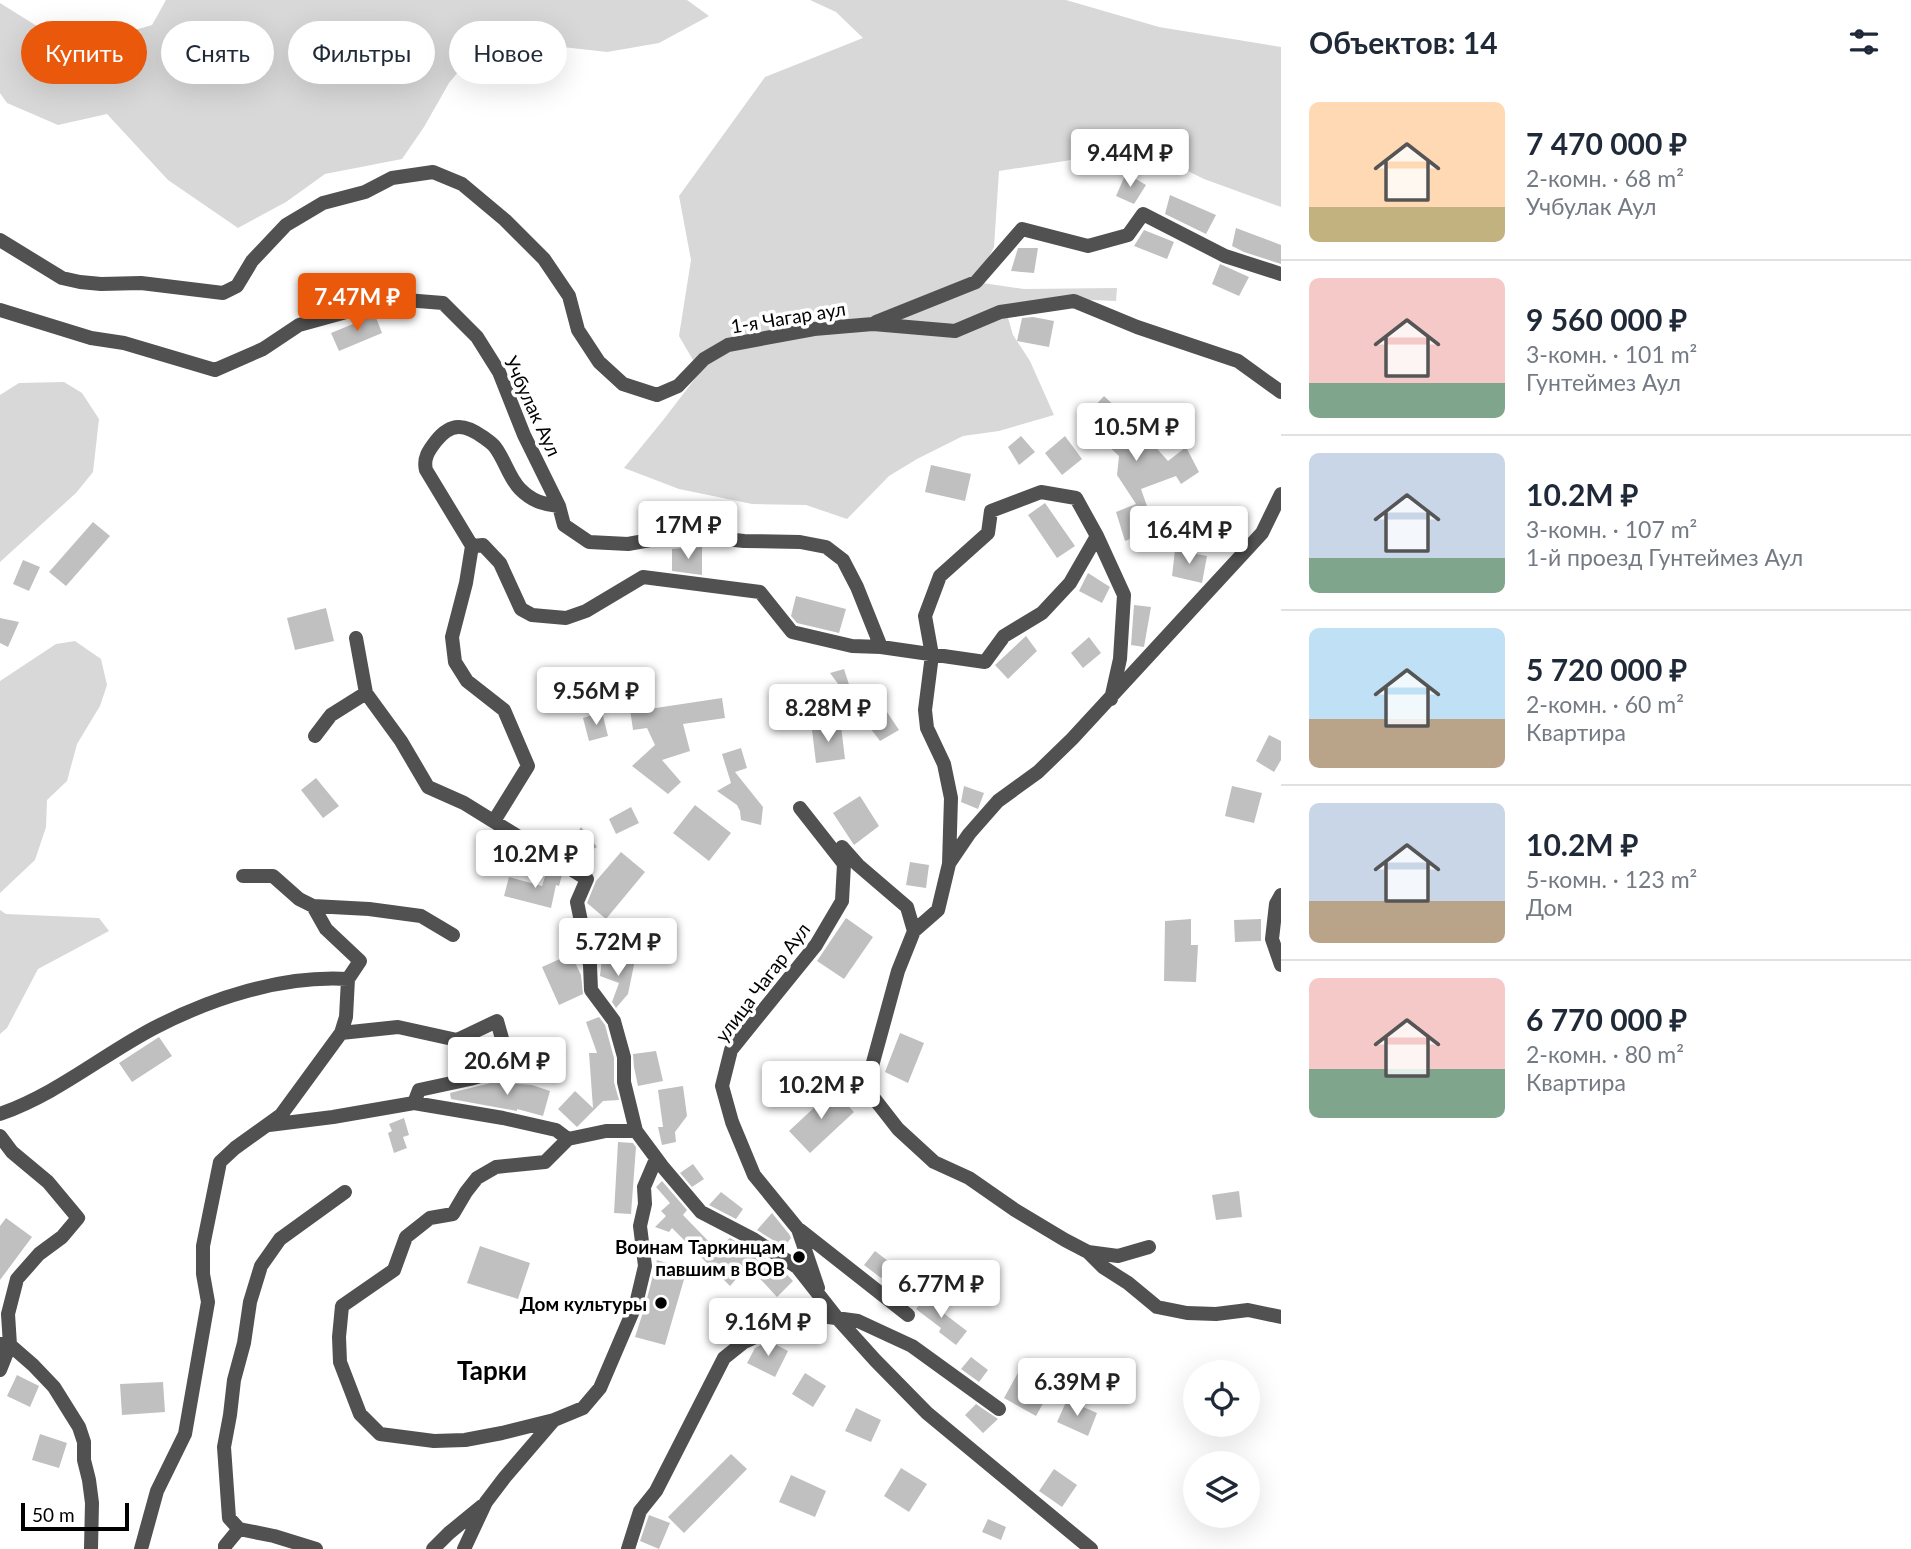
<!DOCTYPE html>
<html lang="ru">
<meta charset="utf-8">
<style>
:root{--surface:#fff;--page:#f2f2f3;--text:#1f2937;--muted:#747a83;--line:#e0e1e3;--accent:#ea580c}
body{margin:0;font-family:Lato,sans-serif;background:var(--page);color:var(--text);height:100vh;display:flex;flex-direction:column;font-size:26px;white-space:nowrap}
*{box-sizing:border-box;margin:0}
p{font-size:23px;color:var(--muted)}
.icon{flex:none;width:38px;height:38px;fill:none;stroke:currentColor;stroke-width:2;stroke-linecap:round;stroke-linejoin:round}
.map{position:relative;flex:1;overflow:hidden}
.panel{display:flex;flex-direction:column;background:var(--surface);width:630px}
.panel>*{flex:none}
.hud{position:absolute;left:21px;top:21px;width:665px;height:63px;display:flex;gap:14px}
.fabs{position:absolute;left:1183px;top:1360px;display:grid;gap:14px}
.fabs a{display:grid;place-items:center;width:77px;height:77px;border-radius:50%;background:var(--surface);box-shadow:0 7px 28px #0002;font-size:35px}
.scale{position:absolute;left:21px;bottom:18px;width:108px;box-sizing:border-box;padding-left:7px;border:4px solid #000;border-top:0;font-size:19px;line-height:24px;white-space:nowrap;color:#000;-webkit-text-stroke:5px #fff;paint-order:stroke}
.price{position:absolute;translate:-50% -60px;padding:0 16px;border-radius:7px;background:#fff;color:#222;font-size:23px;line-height:46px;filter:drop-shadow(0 2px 4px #0008)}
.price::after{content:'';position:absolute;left:50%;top:42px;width:21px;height:16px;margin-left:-10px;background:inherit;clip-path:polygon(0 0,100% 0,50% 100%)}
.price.on{background:var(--accent);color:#fff}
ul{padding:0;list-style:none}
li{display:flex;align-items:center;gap:21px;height:175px;padding:0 28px}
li+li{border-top:2px solid var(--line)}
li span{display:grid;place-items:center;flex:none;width:196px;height:140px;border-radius:10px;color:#555}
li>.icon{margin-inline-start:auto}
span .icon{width:84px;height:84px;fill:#fffc;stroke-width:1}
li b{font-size:30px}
h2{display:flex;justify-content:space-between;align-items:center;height:84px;padding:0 28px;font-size:30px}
.tag{padding:0 24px;border-radius:32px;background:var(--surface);box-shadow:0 7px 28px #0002;font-size:24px;line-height:63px}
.tag.on{background:var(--accent);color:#fff}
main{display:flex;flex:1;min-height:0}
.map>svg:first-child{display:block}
</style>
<main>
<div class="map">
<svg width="1281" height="1549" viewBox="0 0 1281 1549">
<rect width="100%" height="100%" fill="#fff"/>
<path fill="#d8d8d8" d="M166,0h521l22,16 -50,27 -52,9 -62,-7 -69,5 -27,33 -25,44 -22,32 -77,15 -39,28 -48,26 -70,-48 -61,-66 -49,11 -51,-22 -7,-10v-90l40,25 42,20 28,10 15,-25 27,-8z
M810,0h256l93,27 122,20v160l-77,-28 -67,-33 -72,15 -66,10 -5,76 -18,35 48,7 93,-1 -1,13 -52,-2 -58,12 7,24 17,26 24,54 -55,16 -36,5 -46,23 -28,17 -42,43 -41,-14 -54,-1 -73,-15 -55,-21 40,-49 36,-47 -21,-36 12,-76 -12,-64 86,-119 98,-39 -27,-26z
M64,382l18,11 17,26 -6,53 -17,21 -76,69v-167l19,-12z
M75,641l26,18 6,26 -7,21 -23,38 -10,37 -20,19 -1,27 -11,33 -35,33v-212l56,-37z
M0,910l6,4 93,4 10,13 -71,38 -31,59 -7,6z"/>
<path fill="#c0c0c0" d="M1126,173l20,12 -12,19 -18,-8z
M1170,195l46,20 -10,19 -41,-20z
M1236,228l45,17v19l-37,-12 -12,-6z
M1144,230l30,12 -7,17 -33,-13z
M1018,248h20l-4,25 -23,-2z
M1220,264l29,13 -10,19 -27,-12z
M375,315l7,18 -43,18 -8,-18z
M1033,317l21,4 -5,26 -32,-6 5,-23z
M1104,396l39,37 25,28 18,-14 13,25 -18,12 -5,-8 -35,13 14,40 -30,12 -9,-29 20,-8 -19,-29 2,-19 -38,-35z
M1021,436l14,16 -16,13 -11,-18z
M1065,436l17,23 -20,16 -17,-22z
M931,465l40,9 -6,27 -40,-9z
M1045,503l30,43 -18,12 -29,-43z
M93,522l17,14 -44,50 -17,-14z
M702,547v28l-30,-4v-22z
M1175,550l32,6 -5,27 -30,-7z
M23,560l17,7 -11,24 -16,-7z
M1088,573l22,14 -8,16 -23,-12z
M796,596l50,13 -7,24 -42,-10 -6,-7z
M1134,605l17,2 -7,40 -13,-2z
M326,608l8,33 -39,9 -8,-32z
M0,618l19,4 -11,25 -8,-4z
M1026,636l11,15 -29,28 -13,-14z
M1089,637l12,16 -18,15 -12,-15z
M844,669l11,34 -2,1 -23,-31z
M722,698l3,20 -42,6 7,27 -28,9 19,22 -13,12 -36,-28 23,-21 -8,-17 -14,2 -4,-28 18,-3 2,10z
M881,703l18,27 -19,11 -19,-25z
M602,712l6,24 -19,5 -6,-23z
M841,726l4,33 -29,4 -4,-33z
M1269,735l12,6v19l-7,12 -18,-11z
M741,748l6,20 -12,4 28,35 -2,18 -20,-5 -1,-9 -3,-6 -20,-14 14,-8 -9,-29z
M316,778l23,28 -16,12 -22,-28z
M964,786l20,7 -6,16 -17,-7z
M1232,786l30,7 -8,30 -29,-7z
M860,796l19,30 -25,19 -21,-32z
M695,805l36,28 -22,28 -36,-28z
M631,807l8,16 -23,11 -7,-15z
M581,827l16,20 -23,12 -7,-10z
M621,852l24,20 -39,47 -19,-16 9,-22z
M910,862l19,3 -3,23 -20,-3z
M548,867l14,8 -3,11 -3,-1 -5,23 -47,-12 5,-19 33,9z
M846,918l27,19 -29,42 -27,-18z
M1191,919v26h7l-2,37 -32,-1 1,-60z
M1261,919v22l-26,1 -1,-22z
M571,954l10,21 2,19 -24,11 -17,-38z
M602,958l23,9 4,-9 6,2 -7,34 -12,14 -4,-6 7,-19 -19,-7z
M599,1017l6,8 9,33v24l5,18 -16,1 -26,26 -19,-18 17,-18 18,17 -4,-55h8l-11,-31z
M900,1033l24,10 -16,40 -23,-11z
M159,1037l13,19 -40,26 -13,-19z
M656,1051l7,30 -25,5 -4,-19 -1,-13z
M495,1082l37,3 18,6 -7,25 -26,-7v2l-66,-12 -1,-6z
M683,1086l4,30 -12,16 1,10 -14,3 -4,-18h5l-5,-37z
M833,1090l21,22 -44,41 -21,-22z
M404,1118l5,17 -6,2 4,11 -13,5 -6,-20 4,-2 -3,-7z
M618,1142l15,1 3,4 -5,67 -17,-1z
M693,1164l11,15 -12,8 -12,-14z
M662,1181l25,29 -4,5 33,34 14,-11 50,29 13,14 -16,16 -25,-27 -2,2 -5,-3 -15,17 -58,-58 -3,4 -14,-5 11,-11 -5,-5 9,-8 -14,-16z
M1239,1191l3,26 -26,3 -4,-25z
M721,1192l22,17 -7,10 -27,-14z
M772,1213l17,21 2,4 -7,9 -27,-17z
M6,1218l26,19 -32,43v-54z
M480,1246l50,17 -12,36 -51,-16z
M875,1251l17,13 -11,14 -17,-13z
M657,1260l30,9 -22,76 -30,-8 10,-31z
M927,1295l18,13 -3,4 25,19 -11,14 -17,-13 2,-4 -25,-19z
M769,1341l19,10 -13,26 -28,-14 8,-15z
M971,1357l17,13 -9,12 -18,-13z
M1019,1371l32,18 -15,27 -32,-18z
M805,1373l21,13 -13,21 -21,-13z
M17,1375l22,11 -9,21 -23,-11z
M163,1382l2,30 -43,3 -2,-31z
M1067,1400l30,13 -9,23 -31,-14z
M976,1404l22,15 -15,14 -18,-18z
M856,1408l25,12 -10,22 -26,-11z
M40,1434l27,9 -8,25 -27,-8z
M731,1454l16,15 -63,64 -16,-16z
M901,1468l26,16 -18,28 -25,-16z
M1054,1469l23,16 -15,22 -23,-16z
M791,1475l35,16 -11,26 -36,-15z
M649,1515l21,8 -11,26 -19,-8z
M988,1519l18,8 -5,13 -19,-8z"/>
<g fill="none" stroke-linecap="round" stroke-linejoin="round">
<path stroke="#515151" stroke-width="14" d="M0,240l62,38 18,4 21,2 40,-1 82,10 14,-7 15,-25 34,-36 37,-22 42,-11 27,-14 41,-6 29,12 43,36 39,39 25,37 9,34 21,32 24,22 34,11 21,-9 26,-27 24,-14 86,-16 59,-5 82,7 45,-19 74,-11 63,26 101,34 43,31
M0,310l91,28 33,5 91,27 48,-21 36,-24 94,-26 50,4 34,34 22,35 25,63 35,71 5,19 25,17 39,2 33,-6 46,-1 37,4 56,1 26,5 17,13 14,27 24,60 104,15 19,-26 38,-23 28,-30 27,-47
M876,322l100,-40 46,-53 66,17 40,-11 15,-21 82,42 56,18
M472,546l11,-1 17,18 21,46 11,6 34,3 20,-7 57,-34 117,15 32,40 60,14 29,1
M472,546l-6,37 -14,54 3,25 12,19 37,29 24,56 -34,55
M472,546l-46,-76c-3,-12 3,-20 10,-29 15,-19 29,-17 47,-4 4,3 9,6 12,10 10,13 14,31 25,42 12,12 22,15 39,17
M356,638l10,55
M1111,699l9,-40 4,-64 -27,-59 -21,-38 -35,-6 -50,19 -3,22 -48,43 -15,40 7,39 -7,55 2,18 17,36 7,34 -2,66 -11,46 -24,21 -16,40 -32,117 32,41 36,33 35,16 46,32 50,30 23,12 30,4 31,-9
M315,736l16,-21 35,-22 35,48 27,46 36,16 123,76 -10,23 13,63 1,25 23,31 10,36v25l12,49 26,35 39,46 52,27 44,28 41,52 37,41 52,53 164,136
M800,808l44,56 -2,37 -26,44 -85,105 -9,36 10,36 22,53 44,54 20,59
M842,847l16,18 49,42 7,24
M950,862l19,-28 29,-33 40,-29 34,-33 190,-206 19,-39
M1281,895l-5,9 -4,35 9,26
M313,906l56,3 52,7 32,19
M341,1033l57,-6 59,13 40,-19 8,28 -4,21 -31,9 -51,11 -5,13
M0,1114c57,-20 101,-58 154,-86 58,-30 128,-53 194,-49
M269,1125l64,-8 81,-14 89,15 53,12 12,9 38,-8h30
M0,1136l12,16 36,30 30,36 -16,19 -23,17 -22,25 -9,35 2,31 -10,25
M800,1230l108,85
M1088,1252l15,15 25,16 29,24 30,6 29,1 32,-4 33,7
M1,1344l9,1 23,20 21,22 25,40 5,15v18l5,20 3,23 -1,46
M554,1420l-52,13 -37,7 -31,1 -54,-7 -20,-20 -20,-52 -1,-25 3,-31 52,-36 12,-33 24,-19 23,-4 13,-22 11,-14 19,-11 49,-5 23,-23
M141,1549l16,-58 28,-57 23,-132 -5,-28v-28l17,-84 15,-14 46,-33 60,-82 5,-16 2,-38 12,-18 -34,-32 -13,-23 -14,-7 -26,-23h-30
M225,1549v-3l14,-17
M316,1549l-42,-13 -35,-7 -10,-11 -5,-71 6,-32 4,-35 10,-37 6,-41 11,-36 19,-27 65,-47
M433,1549l16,-16 33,-27
M464,1549l22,-47 19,-25 49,-57 29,-12 17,-20 36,-84 9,-38 -5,-40 5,-22 -1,-17 12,-28
M628,1549l12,-38 16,-20 68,-133 20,-16 62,-28 52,7 54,25 87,63"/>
</g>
<g fill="#000" stroke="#fff" stroke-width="2.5">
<circle cx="799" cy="1257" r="7"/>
<circle cx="661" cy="1303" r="7"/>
</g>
<g text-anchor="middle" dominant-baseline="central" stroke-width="7" stroke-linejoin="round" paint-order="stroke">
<g font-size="19" fill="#000" stroke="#fff">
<text transform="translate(788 317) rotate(-9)">1-я Чагар аул</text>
<text transform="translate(533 406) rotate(65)">Учбулак Аул</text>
<text transform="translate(762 982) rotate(-53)">улица Чагар Аул</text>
</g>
<g font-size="19" font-weight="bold" fill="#000" stroke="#fff" text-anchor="end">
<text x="785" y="1246">Воинам Таркинцам<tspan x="785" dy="22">павшим в ВОВ</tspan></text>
<text x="647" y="1303">Дом культуры</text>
</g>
<g font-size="26" font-weight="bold" fill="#000" stroke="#fff">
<text x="492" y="1370">Тарки</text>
</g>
</g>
</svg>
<div class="fabs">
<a><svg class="icon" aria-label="locate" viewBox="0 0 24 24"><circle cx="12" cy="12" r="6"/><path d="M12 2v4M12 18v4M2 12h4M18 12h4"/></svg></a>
<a><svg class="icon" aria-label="layers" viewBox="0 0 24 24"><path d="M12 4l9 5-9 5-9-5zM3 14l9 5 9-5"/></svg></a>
</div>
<div class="scale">50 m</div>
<b class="price" style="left:1130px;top:189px">9.44M ₽</b>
<b class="price on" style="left:357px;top:333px">7.47M ₽</b>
<b class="price" style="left:1136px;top:463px">10.5M ₽</b>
<b class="price" style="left:688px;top:561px">17M ₽</b>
<b class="price" style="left:1189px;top:566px">16.4M ₽</b>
<b class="price" style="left:596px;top:727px">9.56M ₽</b>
<b class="price" style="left:828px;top:744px">8.28M ₽</b>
<b class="price" style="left:535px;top:890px">10.2M ₽</b>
<b class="price" style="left:618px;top:978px">5.72M ₽</b>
<b class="price" style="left:507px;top:1097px">20.6M ₽</b>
<b class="price" style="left:821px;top:1121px">10.2M ₽</b>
<b class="price" style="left:941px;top:1320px">6.77M ₽</b>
<b class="price" style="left:768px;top:1358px">9.16M ₽</b>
<b class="price" style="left:1077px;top:1418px">6.39M ₽</b>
<div class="hud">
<a class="tag on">Купить</a>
<a class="tag">Снять</a>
<a class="tag">Фильтры</a>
<a class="tag">Новое</a>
</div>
</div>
<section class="panel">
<h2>Объектов: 14<svg class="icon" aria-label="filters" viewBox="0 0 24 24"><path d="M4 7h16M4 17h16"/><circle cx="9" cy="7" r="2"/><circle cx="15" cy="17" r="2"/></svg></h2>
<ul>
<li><span style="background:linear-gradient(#ffd9b3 75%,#c2b280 0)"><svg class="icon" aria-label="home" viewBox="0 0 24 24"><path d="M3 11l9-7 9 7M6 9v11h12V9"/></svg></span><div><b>7 470 000 ₽</b><p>2-комн. · 68 m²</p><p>Учбулак Аул</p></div></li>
<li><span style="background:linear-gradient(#f6c9c9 75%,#7fa58c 0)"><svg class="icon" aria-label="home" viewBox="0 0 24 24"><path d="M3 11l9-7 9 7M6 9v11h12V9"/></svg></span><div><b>9 560 000 ₽</b><p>3-комн. · 101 m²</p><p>Гунтеймез Аул</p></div></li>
<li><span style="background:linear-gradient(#c9d6e8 75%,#7fa58c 0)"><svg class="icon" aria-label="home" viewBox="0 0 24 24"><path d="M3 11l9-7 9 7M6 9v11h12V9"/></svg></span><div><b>10.2M ₽</b><p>3-комн. · 107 m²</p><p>1-й проезд Гунтеймез Аул</p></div></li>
<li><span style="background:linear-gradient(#bfe0f5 65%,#b9a48a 0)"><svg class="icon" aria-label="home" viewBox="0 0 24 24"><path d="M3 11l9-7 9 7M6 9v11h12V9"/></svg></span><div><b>5 720 000 ₽</b><p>2-комн. · 60 m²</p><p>Квартира</p></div></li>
<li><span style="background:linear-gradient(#c9d6e8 70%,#b9a48a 0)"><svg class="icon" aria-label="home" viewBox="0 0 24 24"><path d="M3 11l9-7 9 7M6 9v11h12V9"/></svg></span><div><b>10.2M ₽</b><p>5-комн. · 123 m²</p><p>Дом</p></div></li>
<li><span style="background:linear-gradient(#f6c9c9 65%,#7fa58c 0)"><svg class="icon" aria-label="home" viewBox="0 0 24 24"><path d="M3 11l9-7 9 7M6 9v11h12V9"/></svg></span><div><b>6 770 000 ₽</b><p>2-комн. · 80 m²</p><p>Квартира</p></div></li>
</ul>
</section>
</main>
